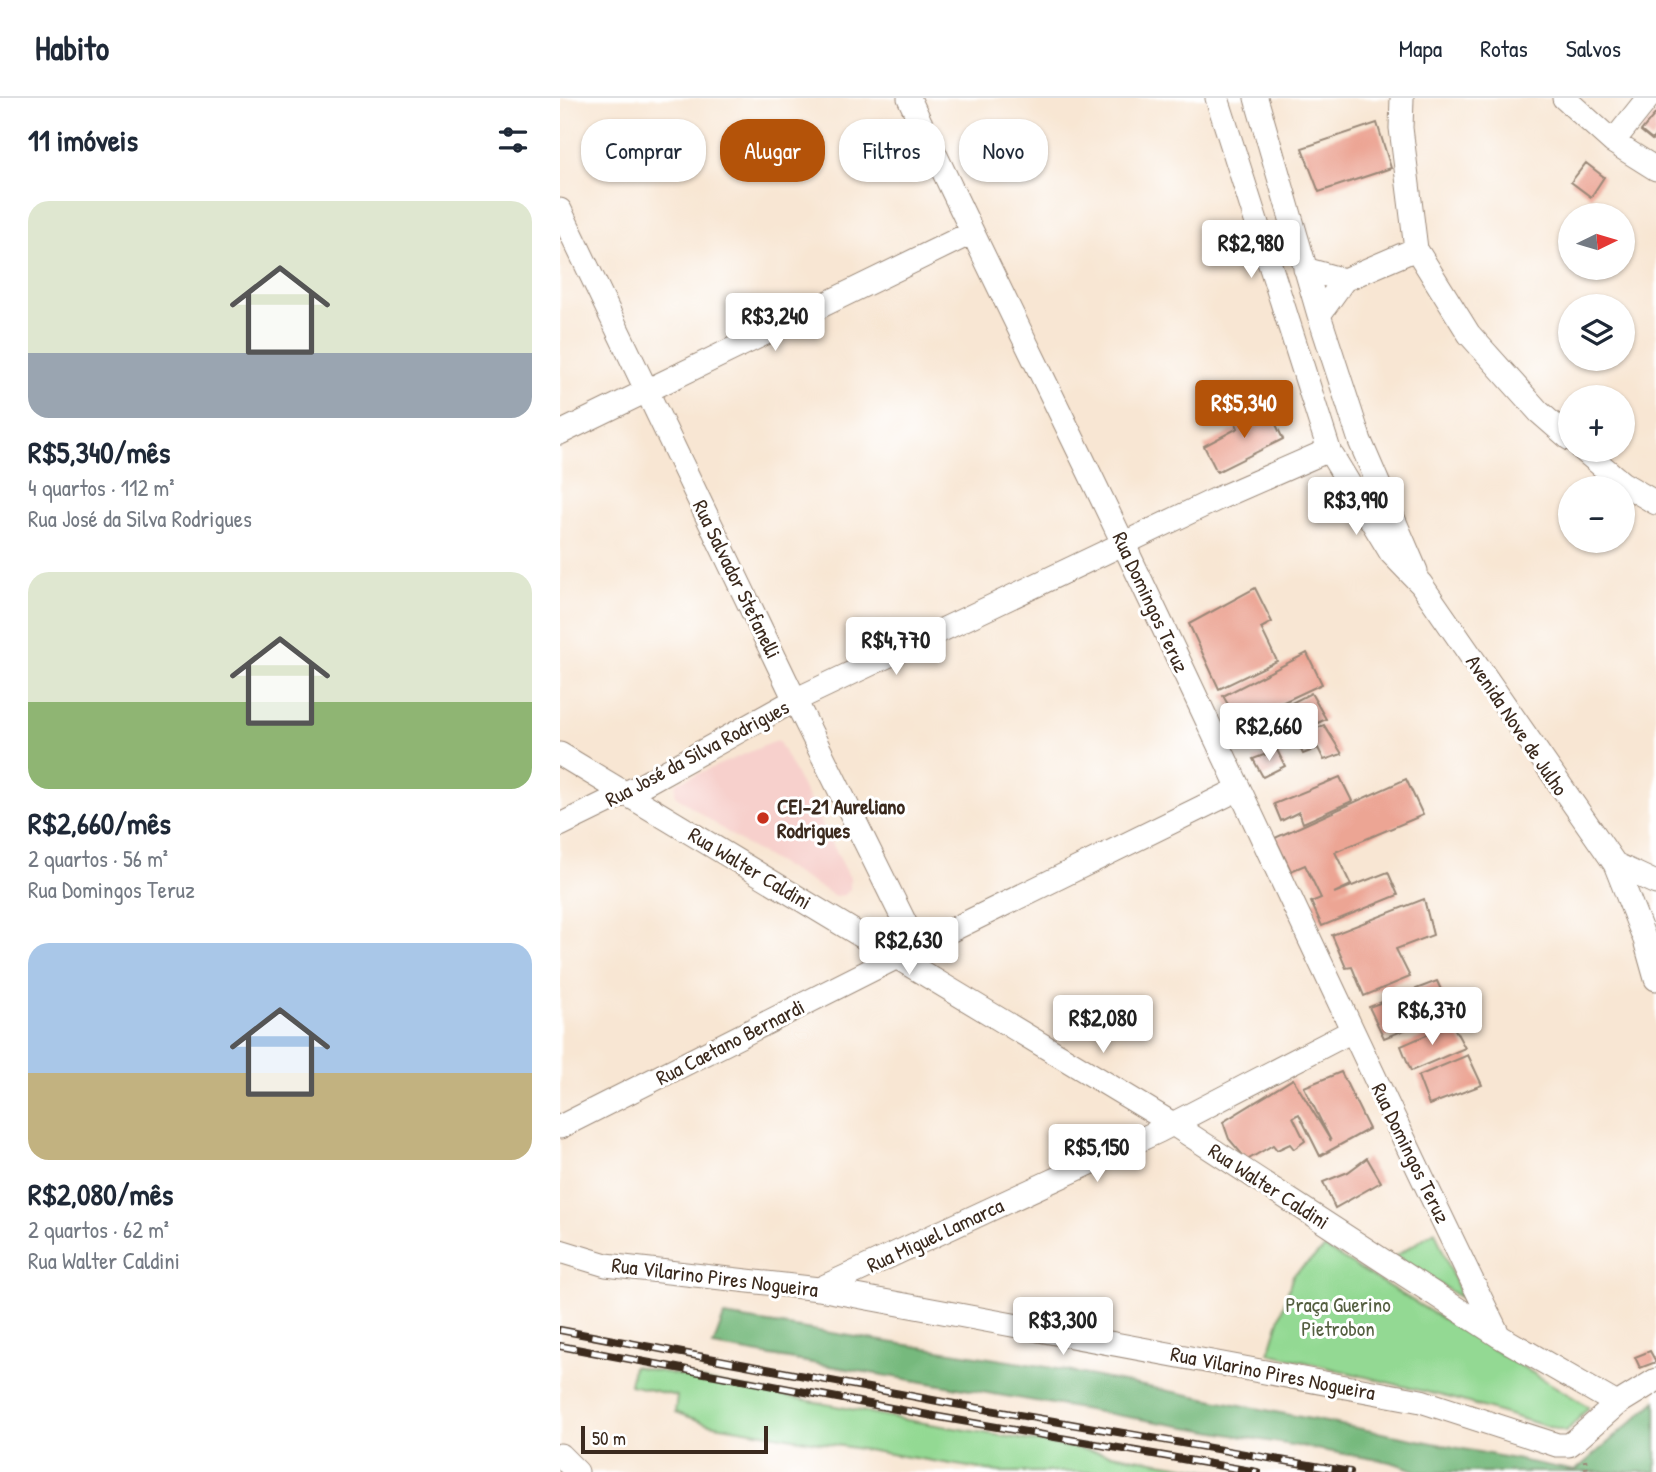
<!DOCTYPE html>
<html lang="pt">
<meta charset="utf-8">
<style>
:root{--surface:#fff;--page:#f6f6f7;--text:#1f2937;--muted:#747a83;--line:#e0e1e3;--accent:#b45309}
body{margin:0;font-family:"Patrick Hand",sans-serif;background:var(--page);color:var(--text);height:100vh;display:flex;flex-direction:column;font-size:26px;white-space:nowrap}
*{box-sizing:border-box;margin:0}
p{font-size:23px;color:var(--muted)}
.icon{flex:none;width:38px;height:38px;fill:none;stroke:currentColor;stroke-width:2;stroke-linecap:round;stroke-linejoin:round}
.map{position:relative;flex:1;overflow:hidden}
.side{display:flex;flex-direction:column;background:var(--surface);width:560px}
.side>*{flex:none}
.top-card{position:absolute;left:21px;top:21px;width:665px;height:63px;display:flex;gap:14px}
.needle{width:46px;rotate:85deg}
.controls{position:absolute;left:998px;top:105px;display:grid;gap:14px}
.controls a{display:grid;place-items:center;width:77px;height:77px;border-radius:50%;background:var(--surface);box-shadow:0 2px 5px #0004;font-size:35px}
.scale{position:absolute;left:21px;bottom:18px;width:187px;box-sizing:border-box;padding-left:7px;border:4px solid #3b2a1e;border-top:0;font-size:19px;line-height:24px;white-space:nowrap;color:#3b2a1e;-webkit-text-stroke:5px #fff;paint-order:stroke}
.price{position:absolute;translate:-50% -60px;padding:0 16px;border-radius:7px;background:#fff;color:#222;font-size:23px;line-height:46px;filter:drop-shadow(0 2px 4px #0008)}
.price::after{content:'';position:absolute;left:50%;top:42px;width:21px;height:16px;margin-left:-10px;background:inherit;clip-path:polygon(0 0,100% 0,50% 100%)}
.price.current{background:var(--accent);color:#fff}
ul{padding:0;list-style:none}
li{display:grid;align-content:center;gap:14px;height:371px;padding:0 28px}
li span{display:grid;place-items:center;height:217px;border-radius:21px;color:#555}
li>.icon{margin-inline-start:auto}
span .icon{width:126px;height:126px;fill:#fffc;stroke-width:1}
li b{font-size:30px}
h2{display:flex;justify-content:space-between;align-items:center;height:84px;padding:0 28px;font-size:30px}
.tag{padding:0 24px;border-radius:28px;background:var(--surface);box-shadow:0 2px 5px #0004;font-size:24px;line-height:63px}
.tag.current{background:var(--accent);color:#fff}
header{display:flex;align-items:center;gap:42px;box-sizing:border-box;height:98px;padding:0 35px;background:var(--surface);border-bottom:2px solid var(--line)}
header strong{font-size:33px}
nav{display:flex;gap:38px;margin-inline-start:auto;font-size:24px}
main{display:flex;flex:1;min-height:0}
.map>svg:first-child{display:block}
</style>
<header>
<strong>Habito</strong>
<nav><a>Mapa</a><a>Rotas</a><a>Salvos</a></nav>
</header>
<main>
<section class="side">
<h2>11 imóveis<svg class="icon" aria-label="filters" viewBox="0 0 24 24"><path d="M4 7h16M4 17h16"/><circle cx="9" cy="7" r="2"/><circle cx="15" cy="17" r="2"/></svg></h2>
<ul>
<li><span style="background:linear-gradient(#dfe7d0 70%,#9aa5b1 0)"><svg class="icon" aria-label="home" viewBox="0 0 24 24"><path d="M3 11l9-7 9 7M6 9v11h12V9"/></svg></span><div><b>R$5,340/mês</b><p>4 quartos · 112 m²</p><p>Rua José da Silva Rodrigues</p></div></li>
<li><span style="background:linear-gradient(#dfe7d0 60%,#8fb573 0)"><svg class="icon" aria-label="home" viewBox="0 0 24 24"><path d="M3 11l9-7 9 7M6 9v11h12V9"/></svg></span><div><b>R$2,660/mês</b><p>2 quartos · 56 m²</p><p>Rua Domingos Teruz</p></div></li>
<li><span style="background:linear-gradient(#a9c7e8 60%,#c2b280 0)"><svg class="icon" aria-label="home" viewBox="0 0 24 24"><path d="M3 11l9-7 9 7M6 9v11h12V9"/></svg></span><div><b>R$2,080/mês</b><p>2 quartos · 62 m²</p><p>Rua Walter Caldini</p></div></li>
</ul>
</section>
<div class="map">
<svg width="1096" height="1374" viewBox="0 0 1096 1374">
<rect width="100%" height="100%" fill="#fff"/>
<filter id="ink" filterUnits="userSpaceOnUse"><feTurbulence type="fractalNoise" baseFrequency=".0143" numOctaves="2"/><feDisplacementMap in="SourceGraphic" scale="14" xChannelSelector="R" yChannelSelector="G"/><feConvolveMatrix kernelMatrix="1 2 1 2 8 2 1 2 1" color-interpolation-filters="sRGB"/></filter>
<filter id="wash" filterUnits="userSpaceOnUse"><feTurbulence type="fractalNoise" baseFrequency=".00686" numOctaves="4" result="noise"/><feDisplacementMap in="SourceGraphic" scale="28" xChannelSelector="R" yChannelSelector="G"/><feGaussianBlur stdDeviation="1.57" result="paint"/><feColorMatrix in="noise" values="0 0 0 0 0 0 0 0 0 0 0 0 0 0 0 0 0 1.4 0 .05"/><feComposite in="paint" operator="in"/></filter>
<g filter="url(#wash)">
<rect width="100%" height="100%" fill="#f8e6d3"/>
<path fill="#f7d0cc" d="M218,642l72,138v12l-6,5 -9,1 -97,-56 -63,-45 1,-12z"/>
<path fill="#93d993" stroke="#678258" stroke-width="2" d="M875,1133l26,67 -65,-42z
M765,1150l264,159 -23,25 -111,-33 -186,-46 24,-78z
M73,1268l273,54 313,52h-220l-290,-48 -34,-12 2,-16 -47,-11z"/>
<path fill="#76b97d" stroke="#58724e" stroke-width="2" d="M164,1218l323,51 528,104 81,-70v71h-236l-29,-10 -678,-116z"/>
<g id="blocks">
<path fill="#eca594" d="M1096,15v21l-4,6 -11,-9z
M817,25l14,45 -72,24 -17,-44z
M1026,65l18,14 -13,20 -20,-15z
M708,310l15,31 -66,33 -13,-26 34,-18 -3,-6z
M695,490l17,34 -11,6 16,33 -58,28 -30,-65z
M747,555l15,31 -83,39 -16,-27z
M751,595l15,26 -52,25 -10,-27z
M764,627l18,29 -18,6 -6,-12 -15,6 -8,-16z
M717,652l8,16 -22,11 -10,-18z
M780,679l12,24 -49,22 -4,-11 -18,9 -7,-17z
M846,681l17,36 -88,37 16,33 -17,8 54,-21 10,23 -76,31 -11,-24 10,-4 -16,-33 -14,6 -16,-33z
M864,801l9,36 -37,14 14,28 -46,19 -12,-29 -6,1 -14,-33z
M877,883l14,31 -67,26 -15,-31z
M892,926l13,24 -54,23 -10,-25z
M908,957l14,30 -53,20 -11,-29z
M781,974l28,57 -49,27 -21,-42 -6,3 12,24 -11,8 -4,-5 -13,6 -4,-5 -26,15 -18,-21 -6,-17 70,-43 38,62 -27,-54z
M807,1060l14,24 -46,26 -12,-26 25,-10z
M1090,1253l6,11 -16,6 -5,-11z"/>
</g>
</g>
<g filter="url(#ink)">
<use href="#blocks" fill-opacity="0" stroke="#9a8878" stroke-width="2"/>
<g fill="none" stroke-linecap="round" stroke-linejoin="round">
<defs>
<path id="street" d="M349,0c69,150 144,298 215,447 126,263 246,529 375,791
M696,0l63,217 41,126 56,130
M842,0l-1,30 15,121 53,85 70,78 31,27
M1004,0l49,44 43,27
M1053,44l35,-44
M0,112l235,490 122,247
M745,171l39,11 -25,35
M784,182l72,-31
M0,335l411,-200
M1023,352l39,33 34,20
M773,359l58,96 30,31 194,280 30,76 11,39
M0,656l613,370 326,212 118,68
M0,727l84,-41 151,-84 422,-201 112,-49 -112,-352
M1055,766l41,19
M0,1029l357,-180 322,-158
M0,1153l46,14 213,24 602,112 136,44h12l7,-5 41,-36 39,-24
M259,1191l340,-158 193,-100
M0,1357l17,17"/>
</defs>
<use href="#street" stroke="#9a8878" stroke-width="25"/>
<path stroke="#9a8878" stroke-width="4.5" stroke-dasharray="2 5" stroke-linecap="butt" d="M1025,1362l2,12"/>
<use href="#street" stroke="#fff" stroke-width="23"/>
<defs>
<path id="rail" d="M0,1232l383,72 407,70
M0,1248l379,71 318,55"/>
</defs>
<use href="#rail" stroke="#3b2a1e" stroke-width="8"/>
<use href="#rail" stroke="#fff" stroke-width="5" stroke-dasharray="16" stroke-linecap="butt"/>
</g>
</g>
<circle fill="#c8321e" stroke="#fff" stroke-width="2.5" cx="203" cy="720" r="7"/>
<g text-anchor="middle" dominant-baseline="central" stroke-width="6" stroke-linejoin="round" paint-order="stroke">
<g font-size="21" fill="#3b2a1e" stroke="#fff">
<text transform="translate(177 481) rotate(64)">Rua Salvador Stefanelli</text>
<text transform="translate(591 504) rotate(65)">Rua Domingos Teruz</text>
<text transform="translate(957 627) rotate(56)">Avenida Nove de Julho</text>
<text transform="translate(137 655) rotate(-28)">Rua José da Silva Rodrigues</text>
<text transform="translate(190 770) rotate(31)">Rua Walter Caldini</text>
<text transform="translate(170 944) rotate(-27)">Rua Caetano Bernardi</text>
<text transform="translate(851 1055) rotate(64)">Rua Domingos Teruz</text>
<text transform="translate(709 1088) rotate(33)">Rua Walter Caldini</text>
<text transform="translate(375 1137) rotate(-25)">Rua Miguel Lamarca</text>
<text transform="translate(155 1179) rotate(7)">Rua Vilarino Pires Nogueira</text>
<text transform="translate(713 1275) rotate(11)">Rua Vilarino Pires Nogueira</text>
</g>
<g font-size="21" font-weight="bold" fill="#3b2a1e" stroke="#fff" text-anchor="start">
<text x="217" y="708">CEI-21 Aureliano<tspan x="217" dy="24">Rodrigues</tspan></text>
</g>
<g font-size="21" fill="#555f41" stroke="#fff">
<text x="778" y="1206">Praça Guerino<tspan x="778" dy="24">Pietrobon</tspan></text>
</g>
</g>
</svg>
<div class="controls">
<a><svg class="needle" viewBox="-14 -14 28 28"><path d="M0-13l5 13h-10z" fill="#e53935"/><path d="M0 13l5-13h-10z" fill="#747a83"/></svg></a>
<a><svg class="icon" aria-label="layers" viewBox="0 0 24 24"><path d="M12 4l9 5-9 5-9-5zM3 14l9 5 9-5"/></svg></a>
<a>+</a>
<a>−</a>
</div>
<div class="scale">50 m</div>
<b class="price" style="left:691px;top:182px">R$2,980</b>
<b class="price" style="left:215px;top:255px">R$3,240</b>
<b class="price current" style="left:684px;top:342px">R$5,340</b>
<b class="price" style="left:796px;top:439px">R$3,990</b>
<b class="price" style="left:336px;top:579px">R$4,770</b>
<b class="price" style="left:709px;top:665px">R$2,660</b>
<b class="price" style="left:349px;top:879px">R$2,630</b>
<b class="price" style="left:872px;top:949px">R$6,370</b>
<b class="price" style="left:543px;top:957px">R$2,080</b>
<b class="price" style="left:537px;top:1086px">R$5,150</b>
<b class="price" style="left:503px;top:1259px">R$3,300</b>
<div class="top-card">
<a class="tag">Comprar</a>
<a class="tag current">Alugar</a>
<a class="tag">Filtros</a>
<a class="tag">Novo</a>
</div>
</div>
</main>
